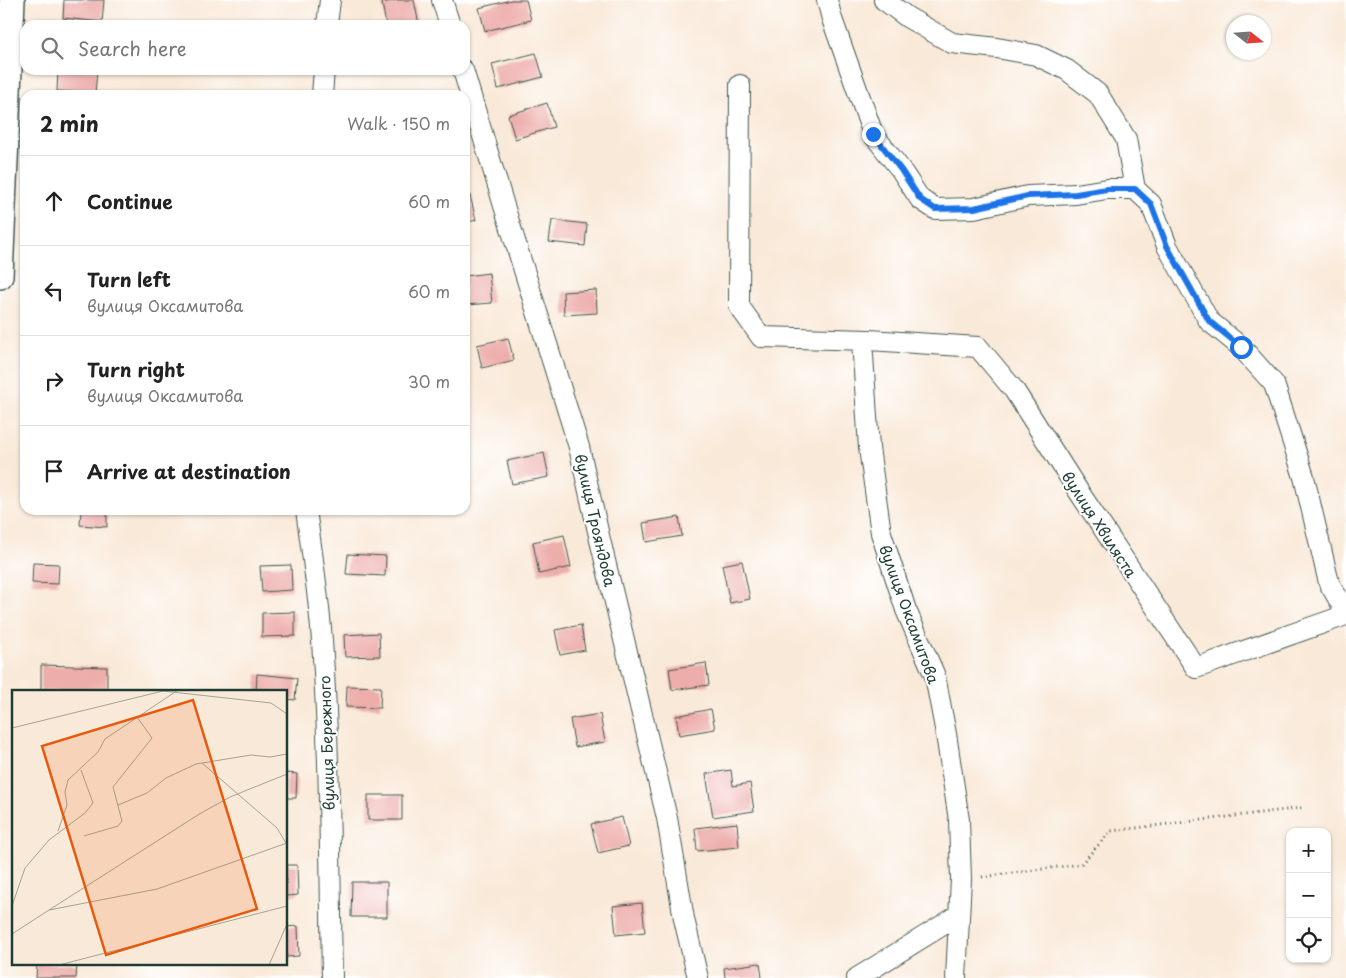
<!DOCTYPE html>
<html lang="en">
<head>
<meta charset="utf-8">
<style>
  body { margin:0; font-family:"Playpen Sans",sans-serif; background:#f6f6f6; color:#222 }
  .controls { position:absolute; right:15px; bottom:15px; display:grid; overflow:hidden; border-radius:10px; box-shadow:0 1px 4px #0004 }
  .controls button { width:45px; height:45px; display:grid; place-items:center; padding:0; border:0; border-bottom:1px solid #e0e0e0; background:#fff; color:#222; font:25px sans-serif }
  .compass { position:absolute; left:1226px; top:15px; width:45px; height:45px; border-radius:50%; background:#fff; box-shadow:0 1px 4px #0004; rotate:107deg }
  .stop { position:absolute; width:15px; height:15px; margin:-11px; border:4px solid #1a73e8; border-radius:50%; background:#fff }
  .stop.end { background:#1a73e8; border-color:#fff; box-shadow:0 1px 5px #0008 }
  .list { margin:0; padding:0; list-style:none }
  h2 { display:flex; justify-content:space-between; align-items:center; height:65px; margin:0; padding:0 20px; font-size:21px }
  h2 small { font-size:16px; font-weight:400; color:#767676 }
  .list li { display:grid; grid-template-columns:32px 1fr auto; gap:15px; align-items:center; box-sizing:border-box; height:90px; padding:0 20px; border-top:1px solid #e0e0e0 }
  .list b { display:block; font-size:19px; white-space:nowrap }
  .list p { margin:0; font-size:16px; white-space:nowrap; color:#767676 }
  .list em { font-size:16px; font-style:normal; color:#767676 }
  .icon { flex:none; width:28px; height:28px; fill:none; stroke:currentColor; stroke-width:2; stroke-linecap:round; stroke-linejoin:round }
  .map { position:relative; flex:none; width:1346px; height:978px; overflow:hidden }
  .search { position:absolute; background:#fff; box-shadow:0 1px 4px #0004; left:20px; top:20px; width:450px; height:55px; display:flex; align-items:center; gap:12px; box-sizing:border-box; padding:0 18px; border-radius:15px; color:#767676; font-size:19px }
  .panel { position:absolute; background:#fff; box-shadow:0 1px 4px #0004; left:20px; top:90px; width:450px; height:425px; border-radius:15px }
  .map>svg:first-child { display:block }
  .building { fill:#edadab }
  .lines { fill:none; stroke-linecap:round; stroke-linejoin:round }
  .minor-casing { stroke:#40574d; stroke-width:22 }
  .tertiary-casing { stroke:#40574d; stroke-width:28 }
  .path { stroke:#40574d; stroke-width:3; stroke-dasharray:1 4; stroke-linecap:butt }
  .minor { stroke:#fff; stroke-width:20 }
  .tertiary { stroke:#fff; stroke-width:25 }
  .route { stroke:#1a73e8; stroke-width:6 }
  .labels { text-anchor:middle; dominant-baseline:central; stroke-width:4; stroke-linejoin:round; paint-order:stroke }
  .street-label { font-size:15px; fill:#1f3d34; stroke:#fff }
  .inset-road { fill:none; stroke:#a2a496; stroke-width:1 }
  .view { fill:#e8590c; fill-opacity:0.15; stroke:#e8590c; stroke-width:2.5 }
  .inset-edge { fill:none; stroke:#1f3d34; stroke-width:2.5 }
</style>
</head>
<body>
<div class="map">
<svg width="1346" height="978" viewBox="0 0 1346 978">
  <rect width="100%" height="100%" fill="#fff"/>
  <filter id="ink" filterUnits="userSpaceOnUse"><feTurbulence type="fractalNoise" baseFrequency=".02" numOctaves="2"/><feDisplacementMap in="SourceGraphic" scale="10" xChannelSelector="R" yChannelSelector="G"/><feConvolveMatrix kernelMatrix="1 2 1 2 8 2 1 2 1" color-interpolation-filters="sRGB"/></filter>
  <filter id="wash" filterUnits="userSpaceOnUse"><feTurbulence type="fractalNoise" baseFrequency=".0096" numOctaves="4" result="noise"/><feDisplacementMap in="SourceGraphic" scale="20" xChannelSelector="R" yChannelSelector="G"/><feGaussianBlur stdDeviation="1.12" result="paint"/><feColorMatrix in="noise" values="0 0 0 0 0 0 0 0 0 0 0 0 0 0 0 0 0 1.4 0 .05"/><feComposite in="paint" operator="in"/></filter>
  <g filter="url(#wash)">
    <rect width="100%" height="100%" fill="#f9e9d8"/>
    <g id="blocks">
      <path class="building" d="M64 0H104L102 22 63 18Z
        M396 0H414L419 25H386L382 3Z
        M511 0H526L531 20 485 31 479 8Z
        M536 53 543 77 498 89 492 64Z
        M58 70H97L95 94 57 91Z
        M547 103 554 127 515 139 508 115Z
        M469 191 476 220 465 223V192Z
        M552 220 587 224 585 246 549 242Z
        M489 273 492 303 465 305V276Z
        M596 290 597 313 564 315 563 292Z
        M508 338 514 360 482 368 477 345Z
        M544 453 549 477 512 484 507 461Z
        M81 510H107V527L80 525Z
        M679 517 682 536 646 542 643 523Z
        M564 535 571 567 539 574 533 542Z
        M348 554 386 556 385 576 346 574Z
        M742 561 750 599 730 603 722 565Z
        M33 563 59 564 58 584 32 583Z
        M291 565 292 590 262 592 260 566Z
        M295 612V636L262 637V613Z
        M581 625 585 650 560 655 555 630Z
        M379 633 380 656 345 657 344 635Z
        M706 663 709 685 672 690 669 669Z
        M41 665 107 667V692L41 691Z
        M257 674 297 678 295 700 286 699V692H256Z
        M347 686 381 687 380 708 346 707Z
        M711 709 715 729 679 735 676 716Z
        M600 714 605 742 575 747 570 719Z
        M731 770 733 786 750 783 754 811 713 817 706 774Z
        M286 773 297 774 296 798H286Z
        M368 795H402V820H368Z
        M622 817 629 846 598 853 591 824Z
        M737 823 739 847 697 851 695 828Z
        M286 865H297L298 895 286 896Z
        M352 882H387V917H351Z
        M642 903 645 932 616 935 613 906Z
        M298 926 299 956 286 957V927Z
        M760 963 762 978H725L724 968Z
        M37 964H77L76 978H36Z"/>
    </g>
  </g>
  <g filter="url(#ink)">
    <use href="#blocks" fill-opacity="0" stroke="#40574d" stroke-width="1"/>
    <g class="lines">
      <g class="minor-casing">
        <path id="minor" d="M442 0 450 25
          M827 0 832 19 873 134 901 170 920 199 935 209 974 208 1028 196 1076 194 1107 189H1135
          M884 0 907 17 952 43 997 48 1036 55 1067 70 1098 94 1126 139 1135 189
          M327 25 330 0
          M463 70 505 209 579 447 600 540 667 818 684 919 698 978
          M740 85 739 306 761 337 869 340 978 347 1014 390 1079 492 1196 668 1346 615
          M322 95 324 70
          M1135 189 1151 204 1167 246 1209 321 1241 347 1274 384 1304 477 1329 583 1346 612
          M862 340 869 448 881 533 906 610 935 676 946 734 959 820 961 879 956 978
          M306 510C312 554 319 597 322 641 330 753 330 866 332 978
          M857 978 959 915"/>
      </g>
      <g class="tertiary-casing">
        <path id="tertiary" d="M0 276 12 0"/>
      </g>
      <path class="path" d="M982 877 1081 864 1111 831 1302 808"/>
      <use href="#minor" class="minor"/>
      <use href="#tertiary" class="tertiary"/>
    </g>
  </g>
  <g class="lines" filter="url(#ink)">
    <path class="route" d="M873 134 901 170 920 199 935 209 974 208 1028 196 1076 194 1107 189H1135L1151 204 1167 246 1209 321 1241 347"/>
  </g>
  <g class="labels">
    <g class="street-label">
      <text transform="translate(596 520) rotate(77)">вулиця Трояндова</text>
      <text transform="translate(1100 524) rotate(57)">вулиця Хвиляста</text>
      <text transform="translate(910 614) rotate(70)">вулиця Оксамитова</text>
      <text transform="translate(326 743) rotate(-92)">вулиця Бережного</text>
    </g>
  </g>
  <g transform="translate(12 690)">
    <rect width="275" height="275" fill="#f9e9d8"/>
    <path class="inset-road" d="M0 38 151 1 259 13 275 24M190 73 265 138 274 153M106 115 135 103 154 88 184 74 239 65 258 67 275 64M46 141 55 115 53 102 56 90 86 62 93 49 166 0M72 146 106 136 110 131 101 97 140 48 125 27M0 216 13 178 37 150 73 123 81 113 69 80M37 220 189 123 218 107 275 84M0 244 37 220 145 199 275 153M47 275 275 216M257 275 275 234"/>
    <path class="view" d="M181 10 245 219 94 265 30 56Z"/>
    <rect width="275" height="275" class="inset-edge"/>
  </g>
</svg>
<div class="controls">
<button>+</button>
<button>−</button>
<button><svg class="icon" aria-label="locate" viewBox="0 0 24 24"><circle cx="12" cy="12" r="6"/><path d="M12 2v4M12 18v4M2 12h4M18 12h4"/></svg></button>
</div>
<svg class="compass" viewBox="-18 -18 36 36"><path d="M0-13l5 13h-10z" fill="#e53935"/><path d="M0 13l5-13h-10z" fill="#767676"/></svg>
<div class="stop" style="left:1241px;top:347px"></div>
<div class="stop end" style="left:873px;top:134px"></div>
<div class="search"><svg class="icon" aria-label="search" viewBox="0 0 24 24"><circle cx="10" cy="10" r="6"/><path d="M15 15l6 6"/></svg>Search here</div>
<section class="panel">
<h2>2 min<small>Walk · 150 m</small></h2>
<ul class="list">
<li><svg class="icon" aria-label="ahead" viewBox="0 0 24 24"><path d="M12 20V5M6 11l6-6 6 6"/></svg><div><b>Continue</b></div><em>60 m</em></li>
<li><svg class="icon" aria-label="left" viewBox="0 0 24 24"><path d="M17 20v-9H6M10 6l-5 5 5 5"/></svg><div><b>Turn left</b><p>вулиця Оксамитова</p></div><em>60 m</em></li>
<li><svg class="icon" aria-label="right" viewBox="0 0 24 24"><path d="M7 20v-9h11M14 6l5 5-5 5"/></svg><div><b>Turn right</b><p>вулиця Оксамитова</p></div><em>30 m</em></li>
<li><svg class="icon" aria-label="arrive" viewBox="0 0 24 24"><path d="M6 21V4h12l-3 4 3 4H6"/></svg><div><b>Arrive at destination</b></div></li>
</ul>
</section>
</div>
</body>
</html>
